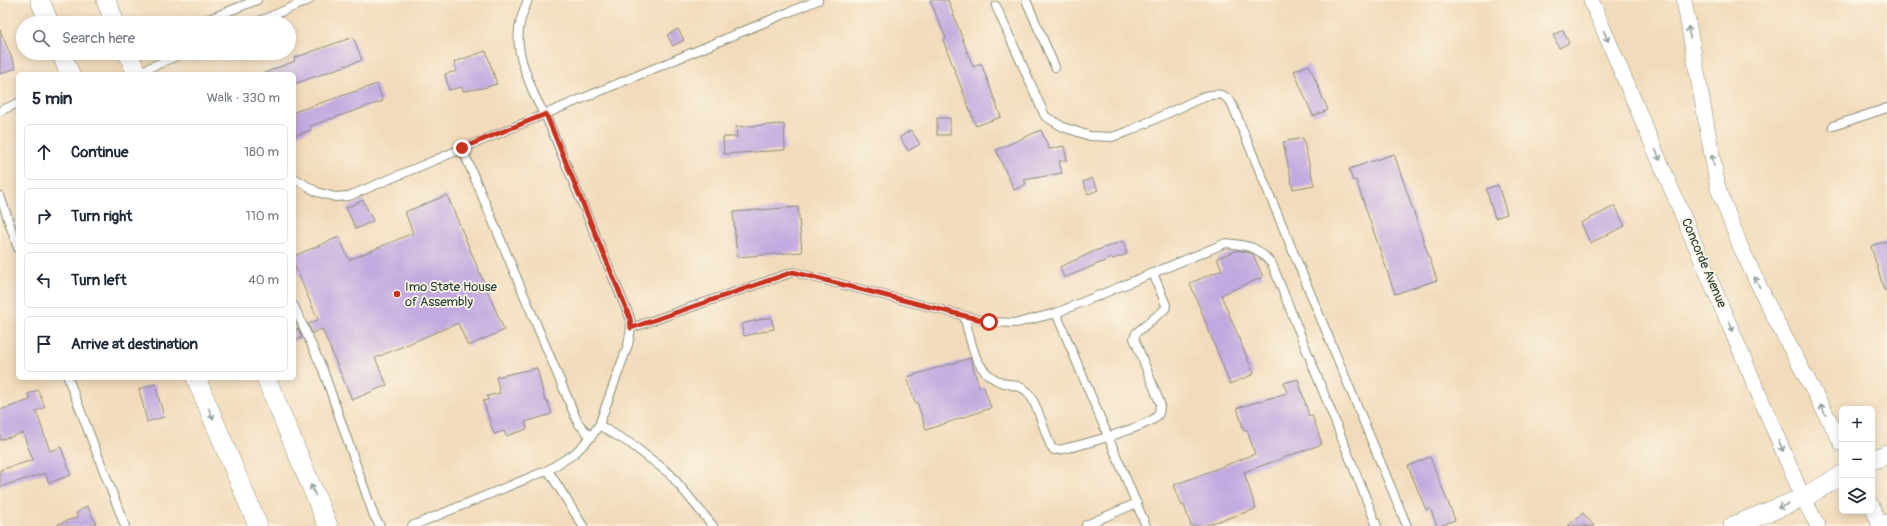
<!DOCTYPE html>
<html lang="en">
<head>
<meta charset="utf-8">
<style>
  body { margin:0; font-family:Pangolin,sans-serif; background:#f2f2f3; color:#1f2937 }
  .controls { position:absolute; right:12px; bottom:12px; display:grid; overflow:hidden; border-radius:6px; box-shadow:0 2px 10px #0003 }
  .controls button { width:36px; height:36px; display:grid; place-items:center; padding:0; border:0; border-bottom:1px solid #e0e1e3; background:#fff; color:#1f2937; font:20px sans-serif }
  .stop { position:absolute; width:12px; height:12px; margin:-9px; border:3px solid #c8321e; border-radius:50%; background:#fff }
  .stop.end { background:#c8321e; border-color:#fff; box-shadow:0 1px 4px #0008 }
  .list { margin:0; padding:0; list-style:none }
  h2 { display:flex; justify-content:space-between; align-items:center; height:52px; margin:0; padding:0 16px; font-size:17px }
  h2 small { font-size:13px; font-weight:400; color:#747a83 }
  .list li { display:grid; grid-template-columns:26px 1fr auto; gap:12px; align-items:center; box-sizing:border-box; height:56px; margin:0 8px 8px; padding:0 8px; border:1px solid #e0e1e3; border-radius:6px }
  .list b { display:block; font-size:15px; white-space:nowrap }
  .list em { font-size:13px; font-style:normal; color:#747a83 }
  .icon { flex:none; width:22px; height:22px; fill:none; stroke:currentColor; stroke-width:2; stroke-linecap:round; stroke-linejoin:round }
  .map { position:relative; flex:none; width:1887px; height:526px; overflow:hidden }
  .search { position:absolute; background:#fff; box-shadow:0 2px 10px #0003; left:16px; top:16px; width:280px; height:44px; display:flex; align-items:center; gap:10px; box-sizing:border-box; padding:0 14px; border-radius:22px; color:#747a83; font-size:15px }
  .panel { position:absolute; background:#fff; box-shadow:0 2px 10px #0003; left:16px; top:72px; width:280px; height:308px; border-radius:6px }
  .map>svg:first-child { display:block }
  .building { fill:#c2aae0 }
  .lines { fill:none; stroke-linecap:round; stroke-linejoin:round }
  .service-casing { stroke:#888c78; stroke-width:10 }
  .minor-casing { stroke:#888c78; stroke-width:16 }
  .tertiary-casing { stroke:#888c78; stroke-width:20 }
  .service { stroke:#fff; stroke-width:8 }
  .minor { stroke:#fff; stroke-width:15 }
  .tertiary { stroke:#fff; stroke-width:19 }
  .oneway { stroke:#8f9e9a }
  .route { stroke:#c8321e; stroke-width:5 }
  .poi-dot { fill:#c8321e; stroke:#fcf5e5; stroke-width:1.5 }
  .labels { text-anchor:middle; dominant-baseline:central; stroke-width:3.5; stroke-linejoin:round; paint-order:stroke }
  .street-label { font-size:13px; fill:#1f3d34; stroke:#fcf5e5 }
  .poi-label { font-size:13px; fill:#1f3d34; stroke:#fcf5e5; text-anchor:start }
</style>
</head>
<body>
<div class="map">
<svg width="1887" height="526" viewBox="0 0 1887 526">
  <rect width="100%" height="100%" fill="#fcf5e5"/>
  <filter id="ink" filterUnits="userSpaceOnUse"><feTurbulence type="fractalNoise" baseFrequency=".025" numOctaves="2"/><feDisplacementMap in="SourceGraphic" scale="8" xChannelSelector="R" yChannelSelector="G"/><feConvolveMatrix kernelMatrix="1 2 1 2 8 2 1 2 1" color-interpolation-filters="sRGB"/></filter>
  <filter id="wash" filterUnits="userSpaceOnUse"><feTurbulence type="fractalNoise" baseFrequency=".012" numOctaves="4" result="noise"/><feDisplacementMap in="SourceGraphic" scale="16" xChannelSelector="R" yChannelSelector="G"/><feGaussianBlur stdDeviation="0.9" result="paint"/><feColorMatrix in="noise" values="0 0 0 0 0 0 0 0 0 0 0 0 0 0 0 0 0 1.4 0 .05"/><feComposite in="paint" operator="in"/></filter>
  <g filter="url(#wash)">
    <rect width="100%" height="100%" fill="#f2dbbb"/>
    <g id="blocks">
      <path class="building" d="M930 0H948L973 67 981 63 1001 117 976 126 943 40 946 39Z
        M678 29 684 40 673 46 667 35Z
        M0 30 16 68 0 74Z
        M1563 30 1569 43 1559 48 1553 35Z
        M353 37 362 60 294 84V74H264V73L295 61 294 58Z
        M486 51 497 84 483 88 463 91 462 87 449 90 445 74 457 71 454 62Z
        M1309 65 1328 110 1313 116 1294 71Z
        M377 84 383 101 310 126 311 130 294 136V112Z
        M937 118H950V135H937Z
        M784 124 785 150 724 154 723 137H737L736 127Z
        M911 130 920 144 908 151 900 137Z
        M1041 130 1049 149 1064 146 1067 160 1059 161 1062 173 1024 180 1026 184 1014 190 996 150Z
        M1303 138 1314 185 1293 189 1283 142Z
        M1394 154 1437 280 1395 294 1356 180 1353 181 1349 169Z
        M1092 178 1098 190 1088 194 1083 182Z
        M1498 185 1507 214 1495 218 1486 189Z
        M447 195 504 330 468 346 458 323 375 358 387 385 352 400 322 329 312 333 308 324 318 320 294 264V256L339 237 349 260 413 233 405 212Z
        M363 200 373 221 356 229 346 208Z
        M1615 206 1625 226 1590 243 1581 223Z
        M798 207 802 252 737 257 733 212Z
        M1123 241 1127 254 1113 259 1112 258 1064 278 1060 267 1095 251Z
        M1887 241V290H1884L1871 246Z
        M1238 250 1253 254 1263 277 1221 295 1254 374 1230 384 1190 283 1222 270 1217 258Z
        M771 317 774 329 744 336 741 324Z
        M298 328 302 338 294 341V330Z
        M970 358 980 388 984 387 991 408 926 430 917 402 915 403 907 377Z
        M537 368 545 401 547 400 552 414 525 422 527 429 506 436 504 431 494 434 483 401 488 400 487 396 500 393 496 377Z
        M1298 379 1309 416 1312 415 1322 444 1244 472 1256 509 1203 526H1191L1184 505 1182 506 1174 485 1255 454 1247 430 1244 431 1237 408 1287 393 1284 383Z
        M155 384 164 417 147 422 139 389Z
        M38 390 45 407 36 411 50 451 61 447 71 475 49 483 45 473 0 487V470L33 460 23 433 0 440V410L30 400 28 394Z
        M1430 457 1455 520 1439 526H1437L1430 508 1426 510 1408 466Z
        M87 506 96 523 90 526H59L58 524 78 517 76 513Z
        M1583 513 1594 526H1568Z"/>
    </g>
  </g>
  <g filter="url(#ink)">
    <use href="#blocks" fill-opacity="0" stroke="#888c78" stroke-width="1"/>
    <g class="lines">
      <g class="service-casing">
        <path id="service" d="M1026 0 1055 67
          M996 6 1045 116 1063 127 1090 136 1112 137 1127 132 1205 96C1217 94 1222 92 1231 102L1407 526
          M199 23 257 0
          M255 23 309 0
          M137 73 184 53
          M0 111 18 103
          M1833 126 1887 108
          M462 148 578 423 591 437
          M294 178 317 192 335 197 349 196 818 0
          M0 196 18 248
          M294 306 323 370 374 516 380 526
          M1056 313 1146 526
          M964 316C972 342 973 374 1004 383 1014 386 1023 385 1030 395 1037 405 1046 435 1051 447L1054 450C1068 450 1145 427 1155 418 1160 414 1160 409 1160 403L1134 338 1136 333 1165 309 1166 305 1153 273
          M631 328 793 272 989 322 1017 323 1056 313 1226 243C1250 246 1255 245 1272 264L1377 526
          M68 378 125 526
          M599 425 631 444 670 474 713 526
          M548 470 583 526
          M1086 525 1137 503
          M412 526 548 470 574 454 591 437 599 425 628 345 631 328 630 318 545 114C538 105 534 95 530 84 517 52 513 32 528 0"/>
      </g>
      <g class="minor-casing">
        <path id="minor" d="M1591 0 1803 498 1818 526
          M1684 0 1718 188 1741 248 1773 315 1842 444
          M1872 506 1880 526"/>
      </g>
      <g class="tertiary-casing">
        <path id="tertiary" d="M40 0 49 23
          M106 0 115 23
          M61 53 70 74
          M128 53 137 74
          M196 378 258 526
          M266 378 328 526
          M1872 460 1887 454
          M1733 526 1803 498 1842 475
          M1882 526 1887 524"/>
      </g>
      <use href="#service" class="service"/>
      <use href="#minor" class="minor"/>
      <use href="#tertiary" class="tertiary"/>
    </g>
    <defs><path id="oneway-shaft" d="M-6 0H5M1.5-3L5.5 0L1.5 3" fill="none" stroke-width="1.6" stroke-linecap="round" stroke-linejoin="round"/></defs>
    <g class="oneway">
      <use href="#oneway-shaft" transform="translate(1689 32) rotate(-100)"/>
      <use href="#oneway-shaft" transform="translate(1606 36) rotate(67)"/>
      <use href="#oneway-shaft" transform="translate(1658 155) rotate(67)"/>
      <use href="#oneway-shaft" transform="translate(1713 160) rotate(-100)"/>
      <use href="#oneway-shaft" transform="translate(1757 282) rotate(-116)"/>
      <use href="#oneway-shaft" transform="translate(1731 326) rotate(67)"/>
      <use href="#oneway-shaft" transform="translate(1823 410) rotate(-118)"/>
      <use href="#oneway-shaft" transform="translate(211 414) rotate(67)"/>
      <use href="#oneway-shaft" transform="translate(1781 446) rotate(67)"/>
      <use href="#oneway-shaft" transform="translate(313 490) rotate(-113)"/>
      <use href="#oneway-shaft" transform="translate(1783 506) rotate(158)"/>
    </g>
  </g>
  <g class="lines" filter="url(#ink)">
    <path class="route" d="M462 148 546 114 630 318 631 328 793 272 989 322"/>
  </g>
  <circle class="poi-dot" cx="397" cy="294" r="4"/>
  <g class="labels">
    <g class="street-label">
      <text transform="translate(1704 263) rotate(67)">Concorde Avenue</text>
    </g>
    <g class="poi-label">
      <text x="405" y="287">Imo State House<tspan x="405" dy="15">of Assembly</tspan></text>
    </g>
  </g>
</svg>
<div class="controls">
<button>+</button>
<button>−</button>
<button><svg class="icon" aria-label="layers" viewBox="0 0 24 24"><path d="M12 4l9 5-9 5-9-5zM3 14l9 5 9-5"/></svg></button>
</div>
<div class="stop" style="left:989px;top:322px"></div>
<div class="stop end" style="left:462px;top:148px"></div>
<div class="search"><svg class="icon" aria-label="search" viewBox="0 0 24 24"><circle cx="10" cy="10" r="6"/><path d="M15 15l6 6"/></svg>Search here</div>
<section class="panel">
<h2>5 min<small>Walk · 330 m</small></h2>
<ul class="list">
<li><svg class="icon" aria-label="ahead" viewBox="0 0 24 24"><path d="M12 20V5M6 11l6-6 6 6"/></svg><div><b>Continue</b></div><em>180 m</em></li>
<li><svg class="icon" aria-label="right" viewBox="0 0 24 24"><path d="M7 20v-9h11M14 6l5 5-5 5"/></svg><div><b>Turn right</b></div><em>110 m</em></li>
<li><svg class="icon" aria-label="left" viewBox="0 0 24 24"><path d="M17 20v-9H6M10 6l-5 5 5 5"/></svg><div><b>Turn left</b></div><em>40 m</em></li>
<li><svg class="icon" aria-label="arrive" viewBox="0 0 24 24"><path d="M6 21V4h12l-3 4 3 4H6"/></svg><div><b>Arrive at destination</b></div></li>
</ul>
</section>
</div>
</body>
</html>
